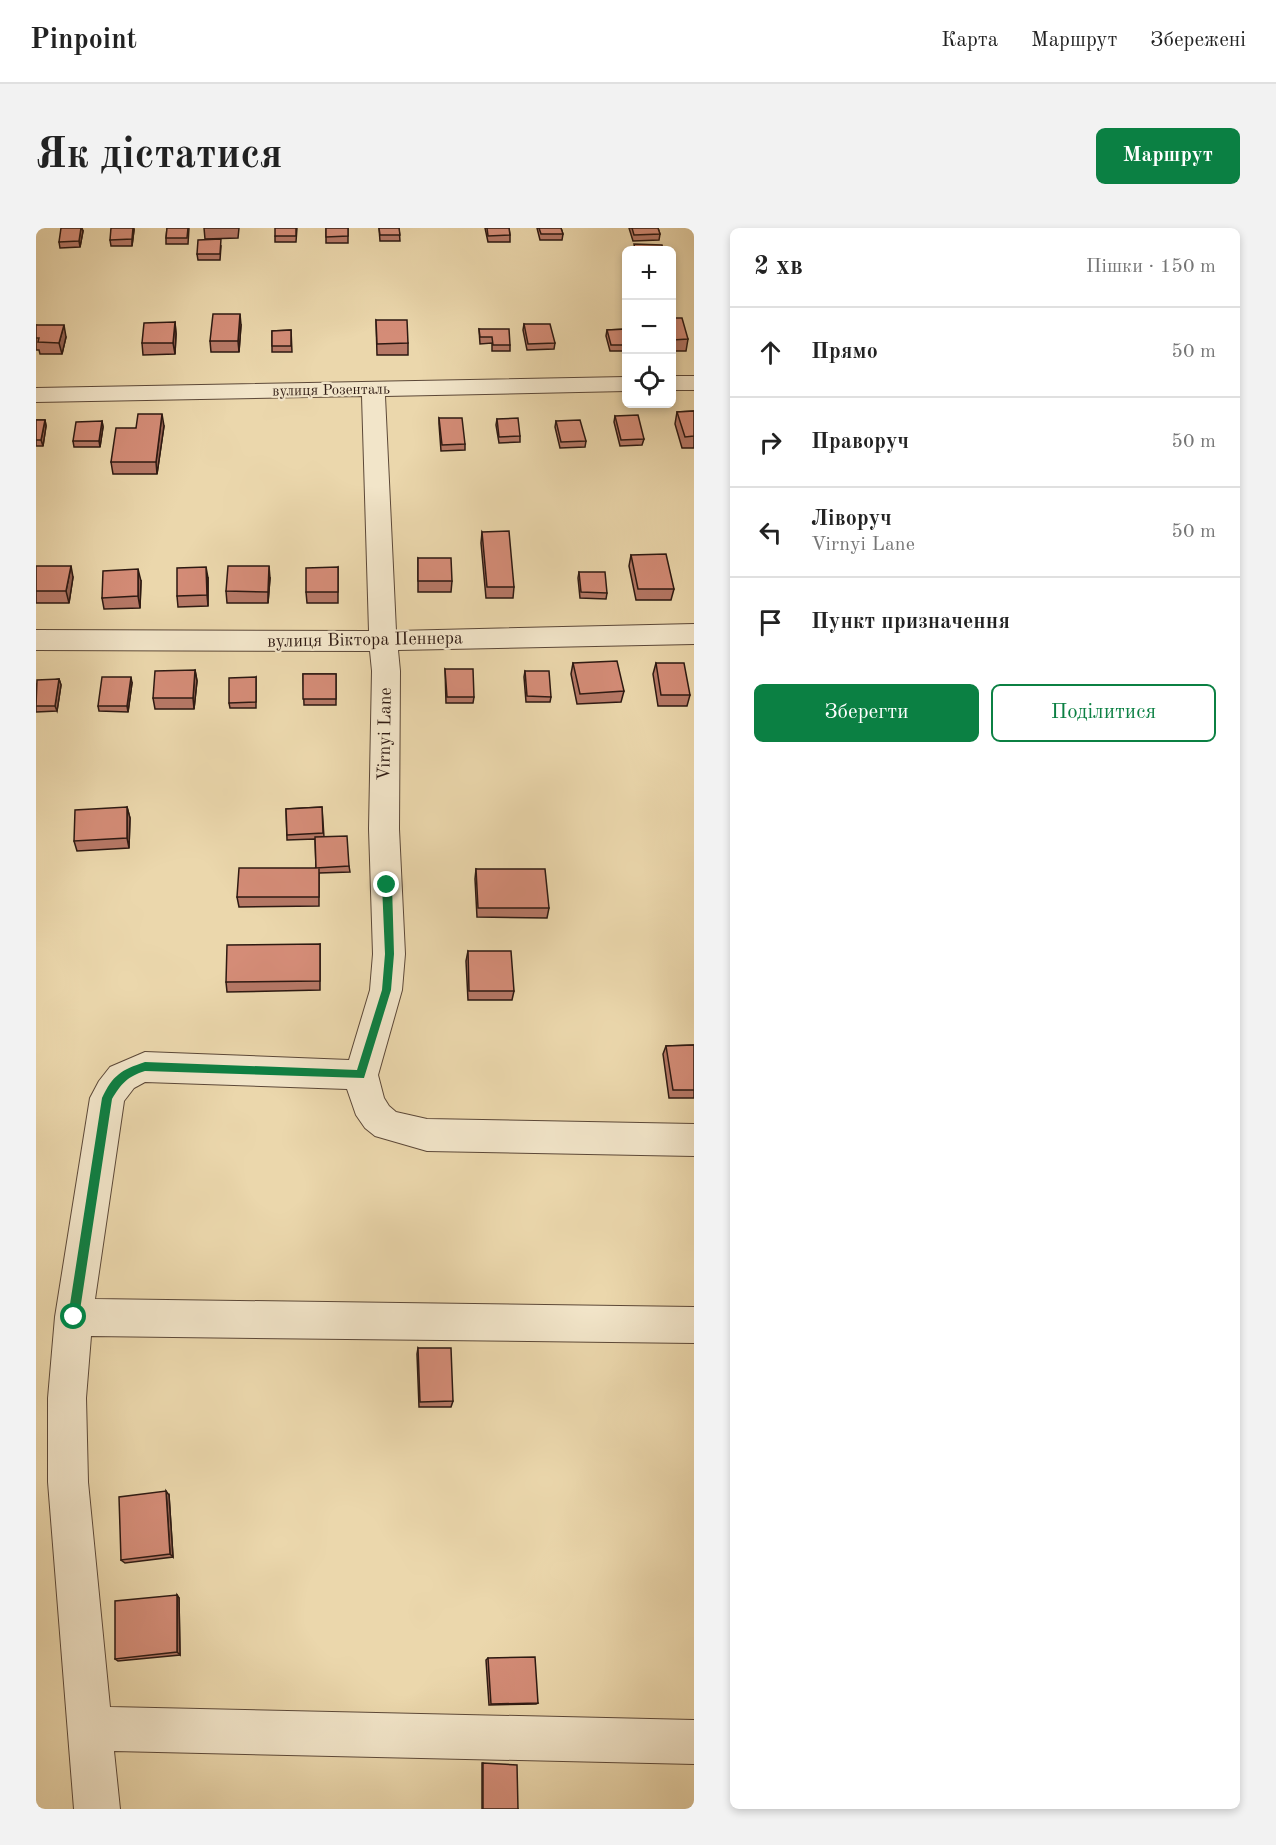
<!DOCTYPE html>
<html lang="uk">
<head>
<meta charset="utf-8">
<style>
  body { margin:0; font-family:"Old Standard TT",serif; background:#f2f2f2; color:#222 }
  .controls { position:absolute; right:18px; top:18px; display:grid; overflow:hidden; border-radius:9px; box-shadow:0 3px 9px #0003 }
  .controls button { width:54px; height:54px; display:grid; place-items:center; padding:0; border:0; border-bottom:2px solid #e0e0e0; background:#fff; color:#222; font:30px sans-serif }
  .stop { position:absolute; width:18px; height:18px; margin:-14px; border:4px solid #0b8043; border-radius:50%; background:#fff }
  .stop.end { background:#0b8043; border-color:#fff; box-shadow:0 2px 6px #0008 }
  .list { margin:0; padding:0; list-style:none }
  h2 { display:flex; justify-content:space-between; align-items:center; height:78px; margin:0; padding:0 24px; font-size:26px }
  h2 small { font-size:20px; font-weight:400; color:#767676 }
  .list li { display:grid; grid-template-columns:39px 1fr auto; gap:18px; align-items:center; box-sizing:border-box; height:90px; padding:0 24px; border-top:2px solid #e0e0e0 }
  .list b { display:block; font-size:22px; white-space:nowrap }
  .list p { margin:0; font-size:20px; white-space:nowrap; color:#767676 }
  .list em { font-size:20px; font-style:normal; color:#767676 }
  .actions { display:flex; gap:12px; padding:18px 24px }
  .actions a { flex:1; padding:14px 0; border:2px solid #0b8043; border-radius:9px; text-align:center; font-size:21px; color:#0b8043 }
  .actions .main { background:#0b8043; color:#fff }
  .icon { flex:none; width:33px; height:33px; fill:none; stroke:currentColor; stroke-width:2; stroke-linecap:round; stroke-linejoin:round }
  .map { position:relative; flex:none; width:658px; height:1581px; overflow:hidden; border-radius:9px }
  header { display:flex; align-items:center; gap:36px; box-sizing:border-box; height:84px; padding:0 30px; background:#fff; border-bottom:2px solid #e0e0e0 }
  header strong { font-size:28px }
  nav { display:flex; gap:33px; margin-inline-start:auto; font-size:21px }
  .intro { display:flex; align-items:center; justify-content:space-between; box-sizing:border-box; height:144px; padding:0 36px }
  h1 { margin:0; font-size:42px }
  .button { padding:15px 27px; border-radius:9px; background:#0b8043; color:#fff; font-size:21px; font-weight:700 }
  main { display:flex; gap:36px; padding:0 36px }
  aside { flex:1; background:#fff; border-radius:9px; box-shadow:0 3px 9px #0003 }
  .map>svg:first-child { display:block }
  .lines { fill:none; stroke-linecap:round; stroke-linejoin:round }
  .minor-casing { stroke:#5c4838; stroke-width:2 }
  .minor { fill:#f2e5c9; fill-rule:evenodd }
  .wall { fill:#b67866; stroke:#2d1912; stroke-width:1.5 }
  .shaded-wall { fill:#946253; stroke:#2d1912; stroke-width:1.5 }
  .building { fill:#d48c77; stroke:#2d1912; stroke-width:1.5 }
  .route { fill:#0b8043 }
  .labels { text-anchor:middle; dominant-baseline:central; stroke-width:4.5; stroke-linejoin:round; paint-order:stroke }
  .far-street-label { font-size:15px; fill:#2d1912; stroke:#f2e5c9 }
  .street-label { font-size:18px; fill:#2d1912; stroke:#f2e5c9 }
</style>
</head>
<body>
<header>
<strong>Pinpoint</strong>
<nav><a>Карта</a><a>Маршрут</a><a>Збережені</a></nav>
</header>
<div class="intro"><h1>Як дістатися</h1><a class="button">Маршрут</a></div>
<main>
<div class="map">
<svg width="658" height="1581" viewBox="0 0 658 1581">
  <rect width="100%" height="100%" fill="#ebd7ac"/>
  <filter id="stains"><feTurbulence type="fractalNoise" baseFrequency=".00333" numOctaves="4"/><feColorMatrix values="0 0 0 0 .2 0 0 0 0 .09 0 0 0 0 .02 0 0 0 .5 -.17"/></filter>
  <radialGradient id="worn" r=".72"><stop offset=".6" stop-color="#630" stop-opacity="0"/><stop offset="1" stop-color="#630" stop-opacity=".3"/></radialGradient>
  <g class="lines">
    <g class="minor-casing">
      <path id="minor" d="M636 148H658V162H636Z
        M590 149V163L349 168 360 403 658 396V416L362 422 364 443 363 601 369 726 366 762 342 847 348 870 353 878 360 884 391 891 658 896V928L391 923 339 908 329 900 320 887 311 861 109 854 98 860 88 873 59 1071 658 1079V1115L55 1108 50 1170 52 1254 74 1479 658 1492V1536L78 1523 84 1581H38L12 1254V1170L19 1089 54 870 63 853 74 839 109 824 313 832 334 762 337 726 333 601 336 443 334 423 0 422V402L333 403 326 168 0 174V160Z"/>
    </g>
    <use href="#minor" class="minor"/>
  </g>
  <path class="wall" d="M131 0H153L152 16H130V10Z
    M168 0H203L202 10 169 11Z
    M261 0 260 14H239V8Z
    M290 0H312V15H290Z
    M343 0H363L364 13H344Z
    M449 0H473L474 7V14H452Z
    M501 0H525L527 6 526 12H504Z
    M593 0H622L624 6 623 12 597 13Z
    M98 2 96 18H75L74 12Z
    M47 3 44 19 24 20 23 14Z
    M185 18 184 32H162L161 26Z
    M636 90 652 111 650 123H636Z
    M340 92 372 115V127H341Z
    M139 94 140 106 139 126 107 127 106 115Z
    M488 96 519 115 518 121 491 122 487 102Z
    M0 97 30 109 26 126H4L3 122H0Z
    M205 97 203 124H175L174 113Z
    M443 101 474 117V123H456V115L444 116Z
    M591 101V123H574L570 108 571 102Z
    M255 102 256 124H236V103Z
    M658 183V220H646L639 196 641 184Z
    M579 188 608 211 606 217 584 218 578 194Z
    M403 190 429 216V222L405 223 403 196Z
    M461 191 484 208V214L463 215 460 197Z
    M0 192H9L10 198 7 218H0Z
    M66 193 67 199 64 219H38L37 213Z
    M520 193 550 213 549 219 524 220 519 199Z
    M128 198 121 246H77L75 234 100 200Z
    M446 304 478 359 477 370H450L445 315Z
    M595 327 638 361 635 372H600L593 338Z
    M382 330 416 353 415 364H382Z
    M302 339V375H271L270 364Z
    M0 340 37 349 33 375H0Z
    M543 344 571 365 570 371 544 370 542 350Z
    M172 350V378L142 379 141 368Z
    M234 350 232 375H191L190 363Z
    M105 353 104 380 68 381 66 370Z
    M537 435 588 463 585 474 541 476 535 446Z
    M620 435 654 467 651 478H622L617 446Z
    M409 441 438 469 437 475H410Z
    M159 442 161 453 158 481H119L117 470Z
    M489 443 515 469 514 474H490L488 449Z
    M267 446H300V477H268Z
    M220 449V480H194L193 475Z
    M23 451 25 457 21 483 0 484V456Z
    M96 455 92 484 63 483 62 478Z
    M91 579 94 590 93 620 41 623 38 613Z
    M286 579 288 609 313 638 314 644 283 645V678L203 679 201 669 280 640 279 611 251 612 250 581Z
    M440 641 513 680 511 690 441 689 439 651Z
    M284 716V762L191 764 190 754Z
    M432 723 478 763 476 772H432L430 733Z
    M658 817V870H633L627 826 630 818Z
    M382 1120 417 1173 415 1179H383L381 1126Z
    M133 1267 137 1329 89 1335 85 1332Z
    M141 1367 143 1370 144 1427 82 1433 79 1431Z
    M452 1430 502 1475 500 1476 453 1477 450 1432Z
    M446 1535H447L482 1581H446Z"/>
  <path class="shaded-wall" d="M45 0H46L47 3 44 19 43 13Z
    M97 0H98V2L96 18V11Z
    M204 86 205 97 203 124 202 113Z
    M139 94 140 106 139 126 137 115Z
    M28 97 30 109 26 126 23 115Z
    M126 186 128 198 121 246 120 234Z
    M9 192 10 198 7 218 5 212Z
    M66 193 67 199 64 219 63 213Z
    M35 338 37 349 33 375 30 363Z
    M233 338 234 350 232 375V364Z
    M170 339 172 350V378L171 367Z
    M102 341 105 353 104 380 102 368Z
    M159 442 161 453 158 481 157 470Z
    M95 449 96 455 92 484 91 478Z
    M23 451 25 457 21 483 19 478Z
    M91 579 94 590 93 620 91 610Z
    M130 1263 133 1267 137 1329 134 1326Z
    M141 1367 143 1370 144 1427 141 1424Z"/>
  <path class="building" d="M25 0H45L43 13 23 14Z
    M75 0H97L96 11 74 12Z
    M131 0H152L151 10H130Z
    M239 0H260V8H239Z
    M290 0H312V8L290 9Z
    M343 0H363L364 7H344Z
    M451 0H473L474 7 452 8Z
    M503 0H525L527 6H505Z
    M596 0H622L624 6 598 7Z
    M185 11 184 26H161L162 12Z
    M598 16 626 17 627 22H599Z
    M177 86H204L202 113H174Z
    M636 90H646L652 111 636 112Z
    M340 92H371L372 115 341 116Z
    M139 94 137 115H106L108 95Z
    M488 96H514L519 115 492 116Z
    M0 97H28L23 115 2 114 3 110H0Z
    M443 101H473L474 117H457L456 109H444Z
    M591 101V117H575L571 102Z
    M255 102V118H236V103Z
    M658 183V208L649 209 641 184Z
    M102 186H126L120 234H75L80 200H100Z
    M602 187 608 211 585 212 579 188Z
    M403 190H426L429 216 406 217Z
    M482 190 484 208 463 209 461 191Z
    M0 192H9L5 212H0Z
    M544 192 550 213 525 214 520 193Z
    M66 193 63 213H37L40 194Z
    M473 303 478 359H451L446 304Z
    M630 326 638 361H602L595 327Z
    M382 330H415L416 353H382Z
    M0 338H35L30 363H0Z
    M192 338H233L232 364 190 363Z
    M170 339 171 367 141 368V340Z
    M302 339V364H270V340Z
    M102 341V368L66 370 67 343Z
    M543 344H569L571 365 545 364Z
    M581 433 588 463 544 466 537 435Z
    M620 435H648L654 467H625Z
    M409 441H437L438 469H411Z
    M159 442 157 470H117L119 443Z
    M489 443H513L515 469 491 468Z
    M267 446H300V471H267Z
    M66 449H95L91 478H62Z
    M220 449V474L193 475V450Z
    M23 451 19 478H0L1 452Z
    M91 579V610L38 613 39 582Z
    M286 579 287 605 251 607 250 581Z
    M311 608 313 638 280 640 279 609Z
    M203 640H283V669H201Z
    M440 641H509L513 680H442Z
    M284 716V753L190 754 191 717Z
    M432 723H475L478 763H433Z
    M658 817V862H637L630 818Z
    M382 1120H415L417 1173 384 1174Z
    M130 1263 134 1326 85 1332 83 1269Z
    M141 1367V1424L79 1431V1373Z
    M499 1429 502 1475 455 1476 452 1430Z
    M447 1535 481 1537 482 1581H447Z"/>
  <path class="route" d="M351 654 356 657 358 726 355 762 328 850 109 843C92 848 85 856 76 871L43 1089 42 1093H34L32 1089 66 870C77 847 85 842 109 834L321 842 346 762 349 726 346 657Z"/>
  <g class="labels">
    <g class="far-street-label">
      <text transform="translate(295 163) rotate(-1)">вулиця Розенталь</text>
    </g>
    <g class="street-label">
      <text transform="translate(329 412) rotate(-1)">вулиця Віктора Пеннера</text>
      <text transform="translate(349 506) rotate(-89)">Virnyi Lane</text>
    </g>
  </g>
  <rect width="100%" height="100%" filter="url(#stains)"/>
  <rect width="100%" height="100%" fill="url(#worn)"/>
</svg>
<div class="controls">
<button>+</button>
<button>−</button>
<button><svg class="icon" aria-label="locate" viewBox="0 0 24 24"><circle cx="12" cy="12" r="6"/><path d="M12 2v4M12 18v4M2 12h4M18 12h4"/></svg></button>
</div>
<div class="stop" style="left:38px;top:1089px"></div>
<div class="stop end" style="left:351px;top:657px"></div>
</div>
<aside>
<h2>2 хв<small>Пішки · 150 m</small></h2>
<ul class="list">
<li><svg class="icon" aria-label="ahead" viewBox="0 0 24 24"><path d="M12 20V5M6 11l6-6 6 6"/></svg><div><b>Прямо</b></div><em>50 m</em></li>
<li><svg class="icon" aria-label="right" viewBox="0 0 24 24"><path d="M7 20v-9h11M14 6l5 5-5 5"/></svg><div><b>Праворуч</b></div><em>50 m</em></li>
<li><svg class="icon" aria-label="left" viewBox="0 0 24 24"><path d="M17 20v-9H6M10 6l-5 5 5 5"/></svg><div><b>Ліворуч</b><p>Virnyi Lane</p></div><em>50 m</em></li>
<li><svg class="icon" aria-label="arrive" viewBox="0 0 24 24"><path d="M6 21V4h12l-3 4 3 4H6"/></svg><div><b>Пункт призначення</b></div></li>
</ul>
<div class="actions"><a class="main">Зберегти</a><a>Поділитися</a></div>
</aside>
</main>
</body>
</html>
